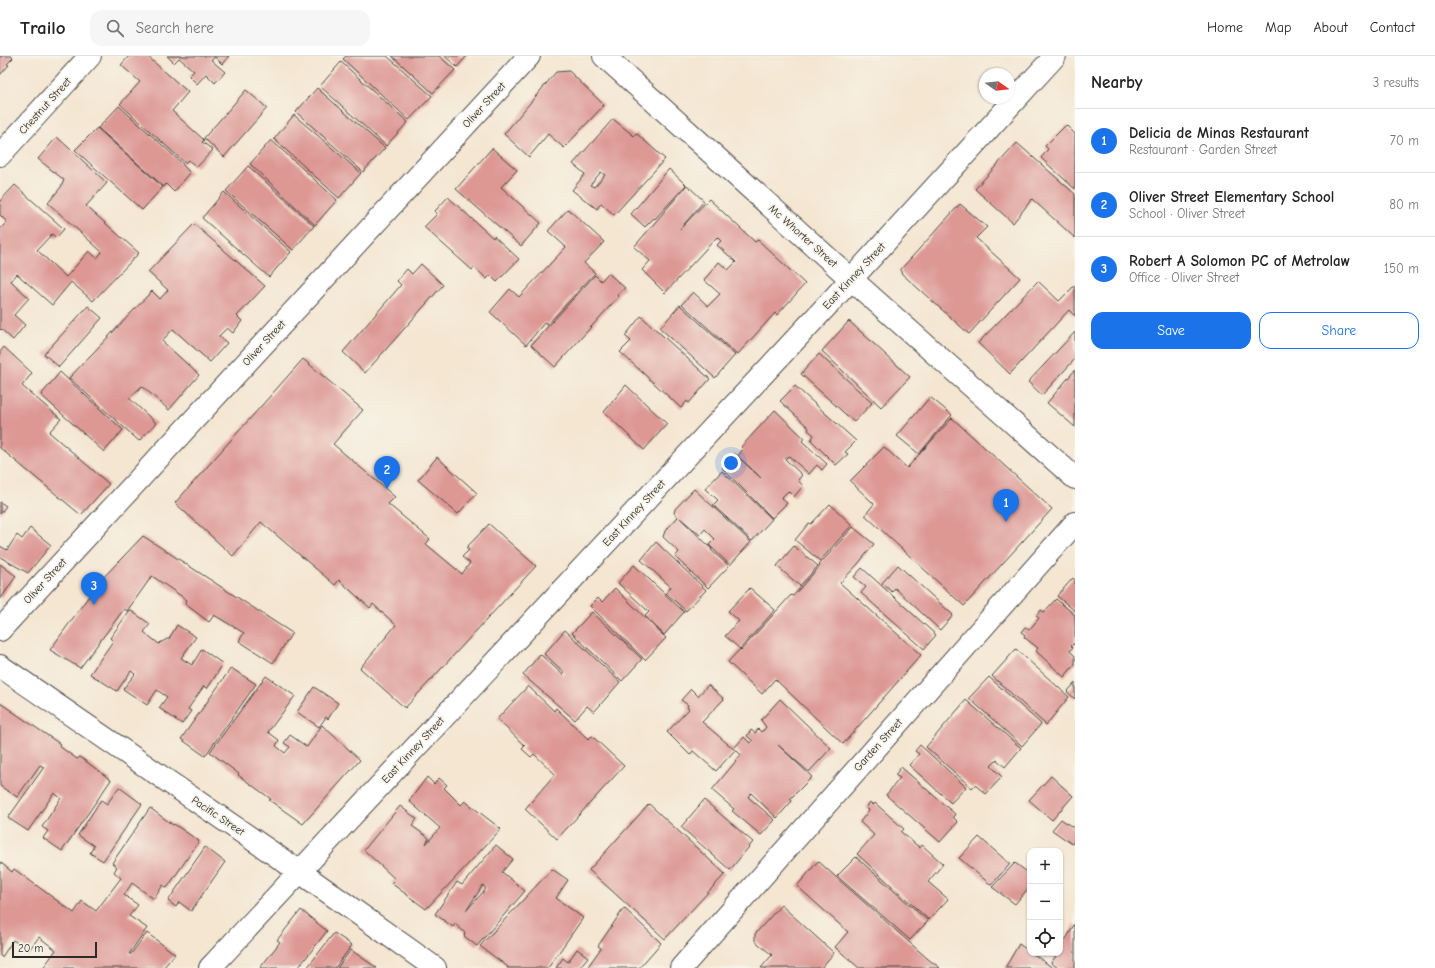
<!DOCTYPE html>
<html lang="en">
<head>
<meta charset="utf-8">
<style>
  body { margin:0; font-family:"Comic Neue",sans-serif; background:#f6f6f6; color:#222 }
  .controls { position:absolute; right:12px; bottom:12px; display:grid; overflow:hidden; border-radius:8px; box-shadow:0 1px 3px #0004 }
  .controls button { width:36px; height:36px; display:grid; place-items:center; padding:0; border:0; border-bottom:1px solid #e0e0e0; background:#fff; color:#222; font:20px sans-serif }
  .compass { position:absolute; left:979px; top:12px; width:36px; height:36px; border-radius:50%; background:#fff; box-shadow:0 1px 3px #0004; rotate:104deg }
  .scale { position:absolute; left:12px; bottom:10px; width:85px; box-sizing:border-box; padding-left:4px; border:2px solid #2b2b2b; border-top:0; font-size:11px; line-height:14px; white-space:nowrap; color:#2b2b2b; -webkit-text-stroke:3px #f7f3e8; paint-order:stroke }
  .you { position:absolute; left:731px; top:407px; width:14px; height:14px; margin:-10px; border:3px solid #fff; border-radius:50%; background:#1a73e8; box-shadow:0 0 0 6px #1a73e833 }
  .badge { display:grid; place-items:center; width:26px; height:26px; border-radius:50%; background:#1a73e8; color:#fff; font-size:13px; font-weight:700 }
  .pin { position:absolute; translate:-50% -33px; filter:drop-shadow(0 1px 2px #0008) }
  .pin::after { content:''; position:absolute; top:21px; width:14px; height:12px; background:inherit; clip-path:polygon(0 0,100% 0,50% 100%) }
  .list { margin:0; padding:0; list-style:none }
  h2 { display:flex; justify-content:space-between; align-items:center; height:52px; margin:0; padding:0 16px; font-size:17px }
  h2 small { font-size:13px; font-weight:400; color:#767676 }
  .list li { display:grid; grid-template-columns:26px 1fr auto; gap:12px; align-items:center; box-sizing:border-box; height:64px; padding:0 16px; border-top:1px solid #e0e0e0 }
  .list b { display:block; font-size:15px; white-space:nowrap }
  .list p { margin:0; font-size:13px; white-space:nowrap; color:#767676 }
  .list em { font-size:13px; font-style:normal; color:#767676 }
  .actions { display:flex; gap:8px; padding:12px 16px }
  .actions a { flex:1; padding:9px 0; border:1px solid #1a73e8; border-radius:12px; text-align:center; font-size:14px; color:#1a73e8 }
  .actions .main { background:#1a73e8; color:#fff }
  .icon { flex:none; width:22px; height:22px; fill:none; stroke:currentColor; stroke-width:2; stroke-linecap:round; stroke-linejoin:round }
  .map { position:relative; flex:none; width:1075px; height:912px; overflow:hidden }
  header { display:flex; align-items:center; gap:24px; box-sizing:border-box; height:56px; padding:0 20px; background:#fff; border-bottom:1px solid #e0e0e0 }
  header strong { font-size:19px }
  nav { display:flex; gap:22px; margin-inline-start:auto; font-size:14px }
  .search { width:280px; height:36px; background:#f6f6f6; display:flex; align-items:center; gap:10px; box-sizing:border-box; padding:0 14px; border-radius:12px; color:#767676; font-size:15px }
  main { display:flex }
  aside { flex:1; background:#fff }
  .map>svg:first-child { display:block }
  .building { fill:#dd9894; fill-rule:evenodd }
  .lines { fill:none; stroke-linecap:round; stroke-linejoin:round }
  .minor-casing { stroke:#494744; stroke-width:24 }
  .minor { stroke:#fff; stroke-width:22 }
  .labels { text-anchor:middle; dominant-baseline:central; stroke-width:3.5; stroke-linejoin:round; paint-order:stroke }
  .street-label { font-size:11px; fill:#2b2b2b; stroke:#f7f3e8 }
</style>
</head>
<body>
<header>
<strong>Trailo</strong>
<div class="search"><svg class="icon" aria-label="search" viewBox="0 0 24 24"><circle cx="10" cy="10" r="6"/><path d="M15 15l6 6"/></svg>Search here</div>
<nav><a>Home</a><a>Map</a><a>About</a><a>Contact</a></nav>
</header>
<main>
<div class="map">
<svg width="1075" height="912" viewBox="0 0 1075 912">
  <rect width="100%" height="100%" fill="#f7f3e8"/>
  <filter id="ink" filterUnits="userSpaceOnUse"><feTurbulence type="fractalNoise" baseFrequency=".025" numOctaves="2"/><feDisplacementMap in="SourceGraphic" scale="8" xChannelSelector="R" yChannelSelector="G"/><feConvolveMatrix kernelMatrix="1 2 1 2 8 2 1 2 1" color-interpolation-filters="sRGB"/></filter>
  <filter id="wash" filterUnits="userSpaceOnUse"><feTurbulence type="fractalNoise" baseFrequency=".012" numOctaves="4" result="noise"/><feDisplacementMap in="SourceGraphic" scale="16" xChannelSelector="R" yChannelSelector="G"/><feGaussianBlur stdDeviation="0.9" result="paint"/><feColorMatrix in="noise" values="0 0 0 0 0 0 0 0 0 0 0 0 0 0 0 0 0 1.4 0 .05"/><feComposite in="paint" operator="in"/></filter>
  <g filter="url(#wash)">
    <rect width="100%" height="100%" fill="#f4e6d1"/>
    <g id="blocks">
      <path class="building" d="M0 0H11L13 2 7 8 9 9 0 19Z
        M129 0H147L188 36 172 55 204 84 202 86 213 94 197 111 188 104 185 107 120 48 140 26 121 9Z
        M167 0H229L222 8 215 1 211 4 225 16 215 27 206 18 197 28 189 20 194 15 179 2 174 7Z
        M346 0H387L432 40 409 64 343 3Z
        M392 0H439L455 14 433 37Z
        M445 0H467L457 11Z
        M341 6 408 66 386 90 320 30Z
        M569 15 604 49 564 92 548 78 529 101 504 78 556 16Z
        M317 32 385 92 363 116 296 56Z
        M246 34 267 52 224 101 204 82Z
        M119 50 183 108V109L190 117 174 136 166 128 164 131 98 72Z
        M294 59 361 117 339 142 274 83Z
        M613 63 634 80 636 77 665 103 614 159 601 147 597 153 572 134 585 118 573 108ZM601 116 605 119 594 131 590 129Z
        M1066 69 1075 78V133L1041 102 1048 93 1045 90Z
        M97 72 163 131 142 154 75 94Z
        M57 81 107 127 86 150 139 197 93 245 71 226 52 249 17 218 11 225 29 242 14 259 25 269 13 284 1 273 0 274V173L7 166 0 159V145L15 129 64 173 56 182 52 178 37 194 66 221 89 195 97 202 102 196 48 147 61 131 64 124 38 103Z
        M271 84 337 144 315 169 250 108Z
        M1017 87 1075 138V182L1032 143 1013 167 975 133Z
        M492 92 517 114 501 131 541 167 521 190 456 133Z
        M248 110 314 170 293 194 226 135Z
        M669 113 686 129 655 163 654 162 645 171 631 158Z
        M687 129 704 145 680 173 709 143 755 186 758 184 805 228 777 259 775 257 737 299 682 248 693 236 708 250 720 238 704 224 719 206 728 214 736 206 717 189 721 185 717 181 665 237 642 214 650 205 634 191Z
        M224 136 291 196 269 221 202 162Z
        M448 141 493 182 494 180 519 203 497 226 490 219 487 223 474 211 472 214 424 171 437 158 435 155Z
        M960 148 987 171 976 182 1020 222 969 278 901 217V213Z
        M568 153 604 186 584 207 595 217 547 269 545 266 526 289 490 256 510 233 519 241 566 191 548 175Z
        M194 168 265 230 237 260 242 265 233 277 227 272 219 280 227 287 210 306 173 273 162 285 199 319 169 354 142 330 129 342 156 367 139 385 69 322 152 235 160 243 168 234 148 216Z
        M421 208 443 229 365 317 343 296 401 229 397 225 407 213 412 218Z
        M608 217 625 232 617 239 619 240 555 311 531 289 595 219 601 225Z
        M1038 225 1059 245 1075 229V260L1069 254 1010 318 978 287Z
        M680 249 735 299 715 322 660 272Z
        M88 250 102 262 59 311 44 298Z
        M641 260 710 323 689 347 687 345 681 352 620 296 631 285 625 280Z
        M849 265 910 321 881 351 822 295Z
        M1075 276V303L1042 339 1028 326Z
        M4 291 32 317 22 330 61 363 49 376 109 428 81 459 0 392V296Z
        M819 298 872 347 854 366 801 318Z
        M303 303 363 354 333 388 395 441 388 448 430 483 426 488 462 518 470 507 462 501 469 494 466 492 489 468 536 510 405 652 360 612 396 569 373 548 370 552 339 524 335 529 261 466 233 500 175 447Z
        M1075 314V371L1047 347Z
        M60 316 123 374 104 396 41 339Z
        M626 329 667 368 644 394 604 356Z
        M795 330 856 385 845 396 848 398 836 409 811 384 814 379 808 374 809 372 780 345Z
        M930 341 952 359 919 398 897 380Z
        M775 354 804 382 802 385 827 408 822 414 817 409 809 418 789 400 785 403 802 419 798 424 803 430 794 441 788 435 781 442 787 447 772 462 722 412 735 398 761 422 738 400 743 393 741 391Z
        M952 362 1052 453 964 550 865 459 874 448 850 425 884 391 907 412Z
        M437 401 477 437 458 458 418 424Z
        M722 415 772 463 752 485 713 449 718 444 705 433Z
        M694 433 751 486 730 509 709 489 715 483 705 473 700 479 680 462 712 493 711 494 729 510 708 532 675 501 679 496 663 481 665 475 678 461 674 457 675 453Z
        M0 446 6 450 0 458Z
        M830 448 852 469 820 505 795 484 809 467 811 468Z
        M853 471 874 488 858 508 840 527 921 599 843 688 775 623 762 638 728 606 740 593 725 580 739 565 728 555 750 532 775 554 740 593 741 594 791 539 793 540 820 510 819 509Z
        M30 472 51 489 28 517 0 501V490L7 494 17 479 22 483Z
        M143 480 292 577 273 607 239 585 244 577 214 559 209 566 185 548 187 544 152 520 127 555 124 553 80 612 50 594 99 526Z
        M656 486 706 534 686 555 666 537 671 531 641 504Z
        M794 490 818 510 800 530 777 510Z
        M0 508 16 520 0 544Z
        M634 509 684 556 664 579 645 560 649 556 618 527Z
        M898 509 953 559 940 574 895 532 892 536 882 527Z
        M862 512 936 579 924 593 861 537 866 531 854 521Z
        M1073 522 1075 524V555L1057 540Z
        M615 532 666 582 645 604 590 550 598 542 602 546Z
        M1056 543 1075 559V589L1073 588 1071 590 1073 591 1070 595 1075 600V608L1064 621 1036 595 1038 592 1024 581 1025 579 1021 576 1025 571 1029 574 1039 562 1036 560 1041 554 1044 556Z
        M130 554 150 568 144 576 159 588 161 586H162L167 583H169L177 569 196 581 181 602 192 609 202 593 223 608 207 633 204 630 188 653 191 655 182 668 159 652 167 641 157 634 147 649 123 633 135 618 131 615 117 635 90 618 113 585 110 582Z
        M592 556 642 603 622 625 572 577Z
        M565 574 620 626 594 656 587 650 575 664 523 619 540 598 563 619 564 616 544 598Z
        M1016 593 1069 641 1046 669 992 620Z
        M231 612 256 628 205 700 181 683Z
        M266 620 295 640 268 676 279 684 276 690 285 697 290 691 284 687 290 679 307 691 322 669 360 704 303 768 269 744 271 743 238 719 239 718 210 696Z
        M989 621 1041 668 1022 690 969 642Z
        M1075 627V643L1067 636Z
        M708 629 724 643 702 666 735 694 716 715 693 695 690 699 667 676 689 653 687 652 688 649 681 644 691 633 698 640Z
        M528 630 554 655 556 652 588 683 592 680 624 710 557 783 525 753 555 718 534 698 531 701 522 693 525 690 497 663Z
        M314 631 338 647 328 663 326 661 319 671 297 656Z
        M780 643 831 692 809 716 778 689 812 721 790 743 792 745 777 762 751 737 748 741 775 764 761 779 732 755 734 753 712 734 741 699 734 692 744 681 750 687 753 685 747 680 751 674 755 677 758 673 761 676 763 674V675L766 671 761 664Z
        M966 644 1021 692 1005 711 997 704 991 710 1002 721 986 738 975 729 972 732 926 691Z
        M0 647 60 688 59 690 77 703 80 701 111 724 62 795 43 782 48 775 42 771 61 742 54 737 28 775 8 762 44 711 40 709 17 741 0 730Z
        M920 689 966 731 951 747 909 709 919 698 915 695Z
        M901 711 955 758 953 761 958 766 940 786 886 739 900 722 895 719Z
        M1051 720 1073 740 1052 764 1029 744Z
        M427 721 434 728 439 722 447 729 444 732 461 749 465 745 501 773 426 853 391 827 395 823 364 794 400 750 417 763 412 770 429 782 426 788 440 772 409 745Z
        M119 731 142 748 103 805 90 797 94 790 78 779 101 744 107 748Z
        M704 744 753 786 730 814 681 771Z
        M870 746 873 749 875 747 904 773 901 776 920 792 922 789 943 808 928 826 948 843 929 864 857 798 874 779 860 766 869 754 866 752Z
        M649 748 725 818 665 883 589 814Z
        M150 752 173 769 174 768 199 785 167 832 163 829 154 843 132 827 124 839 138 849 129 860 147 872 129 898H131L147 877 175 898 163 912H43L56 894 39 881 29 894 13 884 2 901 0 900V806L12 816 14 813 74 857 82 845 96 855 121 822 114 816 117 811 112 807Z
        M1061 763 1075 773V784L1072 788 1052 774Z
        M979 781 1010 808 991 829 959 802Z
        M496 789 513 803 502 816 525 835 477 890 464 880 465 877 455 868 453 871 435 858 457 826 462 829ZM483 829 486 833 466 855Z
        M205 791 225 806 191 855 179 846 176 851 168 845Z
        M856 801 928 865 910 884 837 820Z
        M818 805 928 903 940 912H859L835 891 848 876 797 830Z
        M1015 807 1030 818V830L1015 848 992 831Z
        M552 813 568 824 556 842 583 862 548 912H507L508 911 480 890Z
        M781 849 834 897 821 912H761L772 899 755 885V878Z
        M624 852 661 887 639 912H587L601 892 598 890Z
        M301 854 327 875 298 912H260L280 886 277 884Z
        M1075 867V912H1058L1051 907 1058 897H1060V894Z
        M334 877 352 889 335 912H307Z
        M1019 888 1030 896V897H1032L1053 912H1005Z
        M577 893 588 901 579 912H556L563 902 568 906Z
        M351 894 377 912H337Z"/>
    </g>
  </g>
  <g filter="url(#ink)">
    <use href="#blocks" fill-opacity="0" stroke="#494744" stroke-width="1"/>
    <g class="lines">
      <g class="minor-casing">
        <path id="minor" d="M604 0 851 223 1075 422
          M0 99 90 0
          M0 574 529 0
          M0 610 300 816 435 912
          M210 912 834 242 1055 0
          M681 912 1075 467"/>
      </g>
      <use href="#minor" class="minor"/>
    </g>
  </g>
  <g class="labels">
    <g class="street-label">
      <text transform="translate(484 49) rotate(-47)">Oliver Street</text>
      <text transform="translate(45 50) rotate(-48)">Chestnut Street</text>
      <text transform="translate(803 180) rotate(42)">Mc Whorter Street</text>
      <text transform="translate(854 220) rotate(-47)">East Kinney Street</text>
      <text transform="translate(264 287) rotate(-47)">Oliver Street</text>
      <text transform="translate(634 457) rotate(-47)">East Kinney Street</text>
      <text transform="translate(45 525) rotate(-47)">Oliver Street</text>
      <text transform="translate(878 689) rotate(-48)">Garden Street</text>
      <text transform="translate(413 694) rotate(-47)">East Kinney Street</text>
      <text transform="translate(218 760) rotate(34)">Pacific Street</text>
    </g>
  </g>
</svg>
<div class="controls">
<button>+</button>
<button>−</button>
<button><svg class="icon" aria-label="locate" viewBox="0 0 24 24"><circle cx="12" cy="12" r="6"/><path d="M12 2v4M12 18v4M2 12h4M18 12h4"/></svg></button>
</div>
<svg class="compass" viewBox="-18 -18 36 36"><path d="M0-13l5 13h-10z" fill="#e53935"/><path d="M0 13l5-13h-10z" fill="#767676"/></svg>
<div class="scale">20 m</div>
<div class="you"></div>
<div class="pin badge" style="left:1006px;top:466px">1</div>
<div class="pin badge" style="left:387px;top:433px">2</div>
<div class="pin badge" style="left:94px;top:549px">3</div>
</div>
<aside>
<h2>Nearby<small>3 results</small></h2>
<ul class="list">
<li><span class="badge">1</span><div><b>Delicia de Minas Restaurant</b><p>Restaurant · Garden Street</p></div><em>70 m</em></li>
<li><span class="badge">2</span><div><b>Oliver Street Elementary School</b><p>School · Oliver Street</p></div><em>80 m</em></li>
<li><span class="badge">3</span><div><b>Robert A Solomon PC of Metrolaw</b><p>Office · Oliver Street</p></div><em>150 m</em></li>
</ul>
<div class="actions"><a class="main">Save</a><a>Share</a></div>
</aside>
</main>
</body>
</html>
